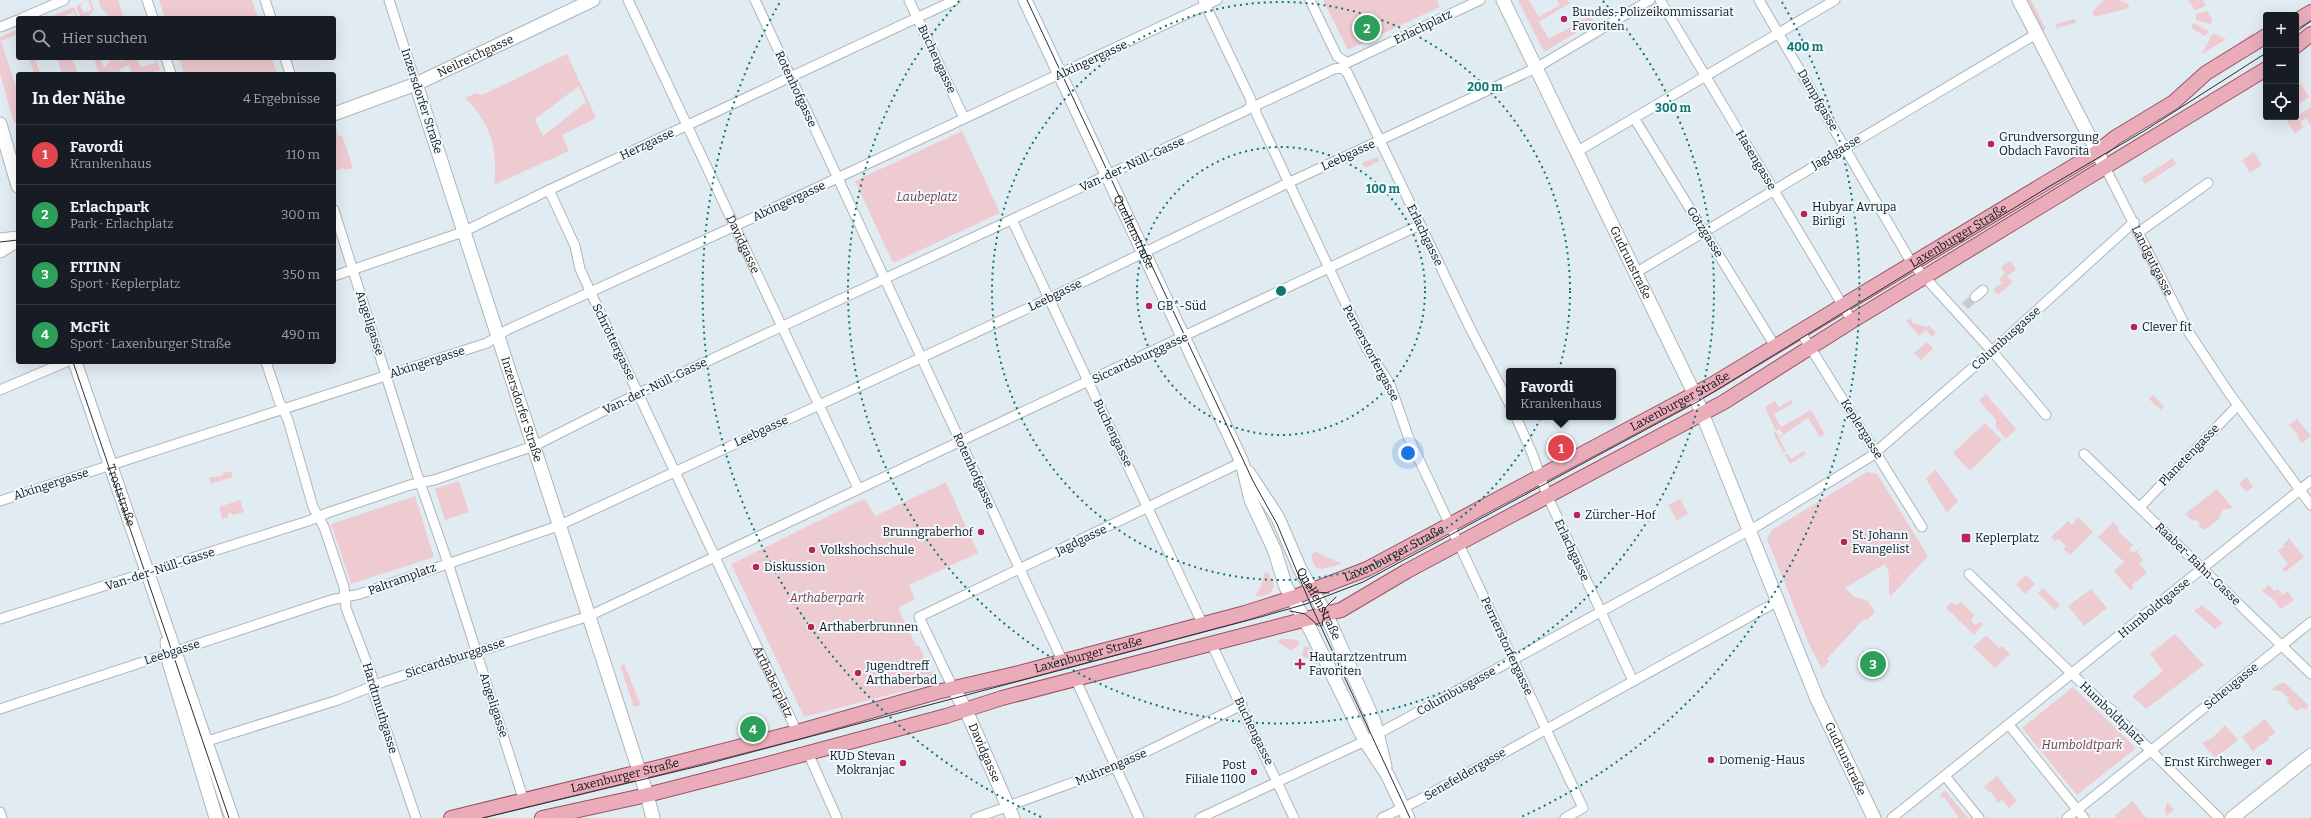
<!DOCTYPE html>
<html lang="de">
<head>
<meta charset="utf-8">
<style>
  body { margin:0; font-family:Bitter,serif; background:#20242c; color:#f1f3f6 }
  .controls { position:absolute; right:12px; top:12px; display:grid; overflow:hidden; border-radius:4px; box-shadow:0 4px 16px #0002 }
  .controls button { width:36px; height:36px; display:grid; place-items:center; padding:0; border:0; border-bottom:1px solid #363941; background:#171b24; color:#f1f3f6; font:20px sans-serif }
  .you { position:absolute; left:1408px; top:453px; width:14px; height:14px; margin:-10px; border:3px solid #fff; border-radius:50%; background:#1a73e8; box-shadow:0 0 0 6px #1a73e833 }
  .badge { display:grid; place-items:center; width:26px; height:26px; border-radius:50%; background:#db2777; color:#fff; font-size:13px; font-weight:700 }
  .pin { position:absolute; translate:-50% -50%; border:2px solid #fff; box-shadow:0 1px 4px #0006 }
  .popup { position:absolute; left:1506px; top:368px; width:110px; height:52px; box-sizing:border-box; display:grid; place-content:center; border-radius:4px; background:#171b24; filter:drop-shadow(0 1px 3px #0005); font-size:13px; white-space:nowrap; color:#9ea1a6 }
  .popup b { font-size:15px; color:#f1f3f6 }
  .popup::after { content:''; position:absolute; left:50%; top:100%; margin-left:-8px; border:8px solid transparent; border-top-color:#171b24 }
  .list { margin:0; padding:0; list-style:none }
  h2 { display:flex; justify-content:space-between; align-items:center; height:52px; margin:0; padding:0 16px; font-size:17px }
  h2 small { font-size:13px; font-weight:400; color:#9ea1a6 }
  .list li { display:grid; grid-template-columns:26px 1fr auto; gap:12px; align-items:center; box-sizing:border-box; height:60px; padding:0 16px; border-top:1px solid #363941 }
  .list b { display:block; font-size:15px; white-space:nowrap }
  .list p { margin:0; font-size:13px; white-space:nowrap; color:#9ea1a6 }
  .list em { font-size:13px; font-style:normal; color:#9ea1a6 }
  .icon { flex:none; width:22px; height:22px; fill:none; stroke:currentColor; stroke-width:2; stroke-linecap:round; stroke-linejoin:round }
  .map { position:relative; flex:none; width:2311px; height:818px; overflow:hidden }
  .search { position:absolute; background:#171b24; box-shadow:0 4px 16px #0002; left:16px; top:16px; width:320px; height:44px; display:flex; align-items:center; gap:10px; box-sizing:border-box; padding:0 14px; border-radius:4px; color:#9ea1a6; font-size:15px }
  .panel { position:absolute; background:#171b24; box-shadow:0 4px 16px #0002; left:16px; top:72px; width:320px; height:292px; border-radius:4px }
  .map>svg:first-child { display:block }
  .green { fill:#eecbd1; fill-rule:evenodd }
  .lines { fill:none; stroke-linecap:round; stroke-linejoin:round }
  .street-tunnel { stroke:#c2ccd1; stroke-width:9; stroke-dasharray:9 4.5; stroke-linecap:butt }
  .street-casing { stroke:#acb6bc; stroke-width:11 }
  .secondary-casing { stroke:#acb6bc; stroke-width:15 }
  .primary-casing { stroke:#975363; stroke-width:16 }
  .street { stroke:#fff; stroke-width:9 }
  .secondary { stroke:#fff; stroke-width:13 }
  .primary { stroke:#ebacba; stroke-width:14 }
  .tram { stroke:#2a2f32; stroke-width:1 }
  .ring { fill:none; stroke:#0f766e; stroke-width:2; stroke-dasharray:2 4 }
  .poi-dot { fill:#b52656; stroke:#f0f9fe; stroke-width:1.5 }
  .labels { text-anchor:middle; dominant-baseline:central; stroke-width:4; stroke-linejoin:round; paint-order:stroke }
  .poi-label { font-size:12px; fill:#121618; stroke:#f0f9fe; text-anchor:start }
  .street-label { font-size:12px; fill:#121618; stroke:#f0f9fe }
  .park-label { font-size:12px; font-style:italic; fill:#7c3a4a; stroke:#f0f9fe }
  .centre { fill:#0f766e; stroke:#f0f9fe; stroke-width:2 }
  .ring-label { font-size:12px; text-anchor:middle; font-weight:bold; fill:#0f766e; stroke:#f0f9fe; stroke-width:4; stroke-linejoin:round; paint-order:stroke }
</style>
</head>
<body>
<div class="map">
<svg width="2311" height="818" viewBox="0 0 2311 818">
  <rect width="100%" height="100%" fill="#e1ecf2"/>
  <path class="green" d="M91 0 94 10 87 18H81L76 6 85 2 80 6 84 13 92 10 88 1Z
    M98 0H118L124 18H109L107 13 102 10Z
    M159 0H252L258 18H165Z
    M1323 0H1437L1440 7 1348 50Z
    M1518 0H1529L1539 17 1560 5 1557 0H1568L1570 3 1539 22 1549 39 1590 16 1594 22 1544 52Z
    M2028 0H2031L2046 29 2042 31 2033 14 2034 12 2027 2Z
    M2104 0H2119L2128 4 2129 8 2094 17 2092 12Z
    M2188 0H2203L2206 6 2195 10Z
    M74 7 78 18H76L74 12 59 18H47Z
    M2208 11 2212 19 2211 24 2196 20V14Z
    M2075 19 2076 23 2057 28 2055 24Z
    M2193 23 2209 31 2205 36 2191 28Z
    M17 30 18 40 16 35 1 41 18 92V122L14 123 0 73V37Z
    M2213 33 2226 39 2203 54 2202 53Z
    M2253 33 2255 37 2209 63Z
    M567 54 596 118 562 135 569 151 494 185C499 151 490 122 465 98L476 93 482 95ZM579 86 586 102 543 136 535 119Z
    M29 58H35L40 74H34Z
    M57 58H72L78 74H62Z
    M94 58H100L104 68 111 60 123 61V58H137L141 67 155 63 154 58H156L160 70 147 74H132L129 65 120 69 121 74H99Z
    M179 58H272L277 74H184Z
    M2301 84 2309 97 2296 106V87Z
    M2311 107V126L2306 118 2300 122 2303 127 2295 134 2285 117H2296Z
    M336 128 339 136 342 135 353 168 345 170 344 168 334 171V129Z
    M962 131 1000 213 893 263 855 181Z
    M2254 152 2262 165 2250 173 2242 160Z
    M1377 157 1379 161 1365 168 1362 163Z
    M2173 158 2176 164 2145 184 2142 179 2143 177Z
    M2011 261 2016 270 2007 276 2013 282 1998 295 1993 289 2002 283 1999 279 2005 274 2001 266Z
    M1910 318 1913 323 1927 327 1929 325 1936 333 1932 337 1926 330 1919 336 1906 321Z
    M1927 342 1932 347V350L1921 360 1914 353Z
    M1986 394 2016 429 2006 439 1996 427V420L1979 400Z
    M2153 395 2164 406 2161 410 2149 399Z
    M1791 400 1793 403 1774 414 1781 427 1811 410 1825 434 1820 437 1808 418 1779 438 1786 451 1784 453 1773 433 1776 432 1779 437 1783 434 1780 429 1776 431 1765 407 1775 401 1779 407Z
    M2297 419 2311 436 2302 443 2297 436 2298 435 2289 425Z
    M1985 423 2002 440 1970 471 1953 453Z
    M1804 451 1806 454 1790 464 1785 455 1788 454 1791 459Z
    M1935 469 1958 501 1947 513 1926 479Z
    M231 471 233 477 211 484 209 478 223 475V473Z
    M1867 472 1877 474 1928 556 1890 597C1887 585 1892 575 1885 564L1845 588 1853 596 1868 601 1875 612 1866 621 1864 619 1827 659 1829 661 1822 669 1809 644 1767 539 1772 530Z
    M2247 477 2253 487 2246 492 2239 483Z
    M459 481 469 512 445 520 435 489Z
    M946 482 978 553 909 585 915 599 898 608 916 646H919L934 677 927 685 804 717 731 564 859 501 866 500 875 516Z
    M2217 489 2233 508 2223 510 2219 519 2205 530 2198 526 2200 524 2195 519 2193 521 2185 514Z
    M415 496 434 557 351 584 331 524Z
    M1680 499 1688 514 1677 520 1668 505Z
    M240 500 244 512 234 515 229 512 228 517 222 519 219 507Z
    M2078 517 2093 532 2070 555 2063 549 2066 546 2058 539 2055 541 2051 537 2068 521 2072 525Z
    M2113 522 2119 528 2118 531 2134 546H2131L2129 551 2134 552 2143 547 2137 552 2143 560 2139 563 2147 573 2132 585 2134 588 2130 590 2114 571 2124 562 2098 537Z
    M2288 537 2304 557 2285 572 2282 569 2288 564 2277 550 2284 547 2283 545 2288 540Z
    M1314 551 1340 563 1341 564 1322 569 1316 568 1311 558Z
    M1265 572 1269 574 1274 585 1270 594 1259 597 1255 595 1260 588Z
    M2026 575 2035 584 2025 594 2016 584Z
    M2269 585 2274 591 2278 589 2283 595 2287 591 2294 600 2281 609 2276 604 2277 602 2262 591Z
    M2043 588 2060 605 2055 610 2038 593Z
    M2091 589 2107 608 2084 626 2068 606Z
    M1951 602 1955 605 1961 602 1974 615 1971 621 1975 625 1979 622 1983 624 1974 635 1946 608Z
    M2202 605 2223 623 2215 629 2194 611Z
    M2175 634 2204 665 2146 709 2132 696 2163 671 2150 654Z
    M1986 635 1999 648 2002 646 2010 654 1995 668 1973 647Z
    M1280 639H1293L1300 642 1298 646 1291 650 1277 642Z
    M1304 646 1309 647 1317 659 1315 663 1302 656Z
    M624 664 641 705 634 707 620 666Z
    M2280 683H2285L2309 706 2304 710 2302 707 2296 711 2287 701 2289 699 2281 691 2271 690Z
    M2073 687 2136 748 2077 795 2022 728Z
    M2265 719 2276 733 2268 737 2269 739 2260 746 2259 745 2253 752 2242 737Z
    M2225 725 2238 740 2215 758 2202 743 2212 738Z
    M1997 776 2017 801 2009 808 2002 800 1998 803 1991 792H1989L1984 787Z
    M1945 790 1968 818H1959L1944 797 1942 798 1940 795Z
    M2133 801 2146 818H2117L2115 815Z
    M2167 802 2174 810 2166 816 2165 809Z"/>
  <g class="lines">
    <path class="street-tunnel" d="M1965 306 1975 297"/>
    <g class="street-casing">
      <g id="street">
        <path d="M147 0 153 18"/>
        <path d="M265 0 271 18"/>
        <path d="M389 0 416 84"/>
        <path id="s1" d="M628 0 858 488"/>
        <path d="M755 0 1063 662"/>
        <path d="M909 0 964 118"/>
        <path d="M1310 0 1337 56 1347 63 1480 0"/>
        <path d="M1660 0 1852 321"/>
        <path d="M1759 0 1911 262 1992 351 2046 415"/>
        <path d="M22 18 64 0"/>
        <path d="M0 27 18 20"/>
        <path d="M166 58 171 74"/>
        <path d="M285 58 290 74"/>
        <path d="M1634 118 1775 346"/>
        <path d="M1578 151 1835 0"/>
        <path id="s2" d="M2105 167 2188 331 2229 393 2311 505"/>
        <path id="s3" d="M549 190 575 246 580 269 591 293 797 732"/>
        <path d="M334 210 416 471 448 563 524 801"/>
        <path d="M1012 220 1203 625"/>
        <path d="M2139 232 2208 183"/>
        <path d="M1637 272 2036 34"/>
        <path d="M334 276 463 232 549 190 955 0"/>
        <path d="M1975 297 1983 290"/>
        <path d="M1800 331 1922 527"/>
        <path d="M266 362 279 401 288 420 313 507 324 527 344 587 346 608 372 676 375 697 416 818"/>
        <path d="M0 390 66 362"/>
        <path d="M1509 403 1470 328 1347 72 1341 68 1334 69 1257 105 1255 108 1256 113 1367 349 1390 384 1408 436 1583 808 1565 818"/>
        <path d="M1516 417 1532 453 1547 495 1633 681"/>
        <path d="M2084 454 2311 674"/>
        <path d="M0 501 487 343 507 330 733 227 1217 0"/>
        <path d="M2140 507 2238 405"/>
        <path d="M1969 574 2099 700 2113 711 2123 723 2219 818"/>
        <path d="M0 619 308 521 327 513 410 485 434 480 534 446 639 393 1247 110 1251 106V100L1203 0"/>
        <path d="M1212 645 1294 818"/>
        <path d="M1075 678 1139 818"/>
        <path d="M953 688 919 617 1242 462"/>
        <path d="M0 709 331 600 360 594 558 526 1050 298 1290 182 1536 68 1650 0"/>
        <path d="M2009 725 2084 818"/>
        <path d="M201 743 338 700 383 682 589 616 1420 225"/>
        <path d="M808 753 837 818"/>
        <path d="M1945 776 1979 818"/>
        <path d="M0 812 2 818"/>
        <path d="M976 818 1115 767 1242 705"/>
        <path d="M1200 818 1365 741 1759 525 1870 457 1992 351 2134 222"/>
        <path d="M1382 818 1417 801 1778 601"/>
        <path d="M1892 818 2311 481"/>
        <path d="M2067 818 2311 622"/>
      </g>
    </g>
    <g class="secondary-casing">
      <g id="secondary">
        <path id="s4" d="M1025 0 1242 462 1251 500 1274 549 1286 587 1311 631 1365 741 1387 774 1408 818"/>
        <path id="s5" d="M1503 0 1694 393 1817 699 1874 818"/>
        <path d="M2019 0 2105 167"/>
        <path id="s6" d="M416 84 647 795 653 818"/>
        <path id="s7" d="M334 114 416 84 593 0"/>
        <path d="M0 124 18 186"/>
        <path d="M0 240 18 238"/>
        <path d="M0 251 18 240"/>
        <path id="s8" d="M75 362 232 818"/>
        <path id="s9" d="M1248 472 1278 518 1300 569 1326 614 1374 721 1385 766"/>
        <path d="M167 642 169 662 216 818"/>
        <path id="s10" d="M953 688 966 710 1013 818"/>
        <path d="M2232 818 2311 755"/>
      </g>
    </g>
    <g class="primary-casing">
      <g id="primary">
        <path d="M2296 21 2311 12"/>
        <path d="M2296 46 2311 34"/>
        <path id="s11" d="M451 818 660 767 797 732 937 692 1019 673 1245 613 1292 598 1367 569 1713 384 2097 152 2116 137 2174 102 2206 73 2266 36"/>
        <path d="M542 818 647 795 760 766 946 716 1002 698 1341 610 1407 571 1724 402 1852 321 2266 69"/>
      </g>
    </g>
    <use href="#street" class="street"/>
    <use href="#secondary" class="secondary"/>
    <use href="#primary" class="primary"/>
    <path class="tram" d="M1027 0 1253 481 1277 524 1310 603 1410 818
      M2296 32 2311 21
      M0 242 18 240
      M73 362 229 818
      M1303 583 1315 592 1329 593
      M1290 611 1305 614 1319 626
      M1322 626 1325 608 1336 597
      M483 818 703 765 1264 616 1306 604 1363 582 1697 402 2050 186 2144 131 2266 53"/>
  </g>
  <g class="ring">
    <circle cx="1281" cy="291" r="144"/>
    <circle cx="1281" cy="291" r="289"/>
    <path d="M1603 1A433 433 0 1 1 959 1"/>
    <path d="M1041 817A578 578 0 0 1 780 2M1782 2A578 578 0 0 1 1521 817"/>
  </g>
  <g class="poi-dot">
    <circle cx="1564" cy="19" r="4"/>
    <circle cx="1991" cy="144" r="4"/>
    <circle cx="1804" cy="214" r="4"/>
    <circle cx="1149" cy="306" r="4"/>
    <circle cx="2134" cy="327" r="4"/>
    <circle cx="1577" cy="515" r="4"/>
    <circle cx="981" cy="532" r="4"/>
    <rect x="1961" y="533" width="10" height="10" rx="2"/>
    <circle cx="1844" cy="542" r="4"/>
    <circle cx="812" cy="550" r="4"/>
    <circle cx="756" cy="567" r="4"/>
    <circle cx="811" cy="627" r="4"/>
    <path d="M1298 658h4v4h4v4h-4v4h-4v-4h-4v-4h4z"/>
    <circle cx="858" cy="673" r="4"/>
    <circle cx="1711" cy="760" r="4"/>
    <circle cx="2269" cy="762" r="4"/>
    <circle cx="903" cy="763" r="4"/>
    <circle cx="1254" cy="772" r="4"/>
  </g>
  <g class="labels">
    <g class="poi-label">
      <text x="1572" y="12">Bundes-Polizeikommissariat<tspan x="1572" dy="14">Favoriten</tspan></text>
      <text x="1999" y="137">Grundversorgung<tspan x="1999" dy="14">Obdach Favorita</tspan></text>
      <text x="1812" y="207">Hubyar Avrupa<tspan x="1812" dy="14">Birligi</tspan></text>
      <text x="1157" y="306">GB*-Süd</text>
      <text x="2142" y="327">Clever fit</text>
      <text x="1585" y="515">Zürcher-Hof</text>
      <text x="973" y="532" text-anchor="end">Brunngraberhof</text>
      <text x="1852" y="535">St. Johann<tspan x="1852" dy="14">Evangelist</tspan></text>
      <text x="1975" y="538">Keplerplatz</text>
      <text x="820" y="550">Volkshochschule</text>
      <text x="764" y="567">Diskussion</text>
      <text x="819" y="627">Arthaberbrunnen</text>
      <text x="1309" y="657">Hautarztzentrum<tspan x="1309" dy="14">Favoriten</tspan></text>
      <text x="866" y="666">Jugendtreff<tspan x="866" dy="14">Arthaberbad</tspan></text>
      <text x="895" y="756" text-anchor="end">KUD Stevan<tspan x="895" dy="14">Mokranjac</tspan></text>
      <text x="1719" y="760">Domenig-Haus</text>
      <text x="2261" y="762" text-anchor="end">Ernst Kirchweger</text>
      <text x="1246" y="765" text-anchor="end">Post<tspan x="1246" dy="14">Filiale 1100</tspan></text>
    </g>
    <g class="street-label">
      <text transform="translate(1423 27) rotate(-26)">Erlachplatz</text>
      <text stroke="none"><textPath href="#s7" startOffset="153">Neilreichgasse</textPath></text>
      <text transform="translate(937 59) rotate(65)">Buchengasse</text>
      <text transform="translate(1091 60) rotate(-25)">Alxingergasse</text>
      <text transform="translate(796 89) rotate(65)">Rotenhofgasse</text>
      <text transform="translate(1818 100) rotate(60)">Dampfgasse</text>
      <text transform="translate(422 101) rotate(72)">Inzersdorfer Straße</text>
      <text transform="translate(647 144) rotate(-25)">Herzgasse</text>
      <text transform="translate(1836 152) rotate(-31)">Jagdgasse</text>
      <text transform="translate(1348 155) rotate(-25)">Leebgasse</text>
      <text transform="translate(1756 160) rotate(59)">Hasengasse</text>
      <text transform="translate(1132 164) rotate(-25)">Van-der-Nüll-Gasse</text>
      <text transform="translate(789 201) rotate(-25)">Alxingergasse</text>
      <text stroke="none"><textPath href="#s4" startOffset="256">Quellenstraße</textPath></text>
      <text transform="translate(1705 232) rotate(58)">Götzgasse</text>
      <text transform="translate(1425 235) rotate(64)">Erlachgasse</text>
      <text stroke="none"><textPath href="#s11" startOffset="1629">Laxenburger Straße</textPath></text>
      <text stroke="none"><textPath href="#s1" startOffset="270">Davidgasse</textPath></text>
      <text stroke="none"><textPath href="#s2" startOffset="105">Landgutgasse</textPath></text>
      <text stroke="none"><textPath href="#s5" startOffset="292">Gudrunstraße</textPath></text>
      <text transform="translate(1055 295) rotate(-26)">Leebgasse</text>
      <text transform="translate(370 323) rotate(72)">Angeligasse</text>
      <text transform="translate(2006 338) rotate(-42)">Columbusgasse</text>
      <text transform="translate(614 342) rotate(64)">Schröttergasse</text>
      <text transform="translate(1371 353) rotate(62)">Pernerstorfergasse</text>
      <text transform="translate(1140 358) rotate(-25)">Siccardsburggasse</text>
      <text transform="translate(427 362) rotate(-18)">Alxingergasse</text>
      <text transform="translate(655 386) rotate(-26)">Van-der-Nüll-Gasse</text>
      <text stroke="none"><textPath href="#s11" startOffset="1305">Laxenburger Straße</textPath></text>
      <text stroke="none"><textPath href="#s6" startOffset="342">Inzersdorfer Straße</textPath></text>
      <text transform="translate(1862 429) rotate(58)">Keplergasse</text>
      <text transform="translate(761 431) rotate(-25)">Leebgasse</text>
      <text transform="translate(1113 433) rotate(64)">Buchengasse</text>
      <text transform="translate(2189 455) rotate(-46)">Planetengasse</text>
      <text transform="translate(974 471) rotate(65)">Rotenhofgasse</text>
      <text transform="translate(51 484) rotate(-18)">Alxingergasse</text>
      <text stroke="none"><textPath href="#s8" startOffset="141">Troststraße</textPath></text>
      <text transform="translate(1081 540) rotate(-26)">Jagdgasse</text>
      <text transform="translate(1572 550) rotate(65)">Erlachgasse</text>
      <text stroke="none"><textPath href="#s11" startOffset="981">Laxenburger Straße</textPath></text>
      <text transform="translate(2198 564) rotate(44)">Raaber-Bahn-Gasse</text>
      <text transform="translate(160 569) rotate(-18)">Van-der-Nüll-Gasse</text>
      <text transform="translate(402 579) rotate(-20)">Paltramplatz</text>
      <text stroke="none"><textPath href="#s9" startOffset="150">Quellenstraße</textPath></text>
      <text transform="translate(2154 608) rotate(-39)">Humboldtgasse</text>
      <text transform="translate(1507 646) rotate(65)">Pernerstorfergasse</text>
      <text transform="translate(172 652) rotate(-18)">Leebgasse</text>
      <text stroke="none"><textPath href="#s11" startOffset="658">Laxenburger Straße</textPath></text>
      <text transform="translate(455 658) rotate(-18)">Siccardsburggasse</text>
      <text stroke="none"><textPath href="#s3" startOffset="541">Arthaberplatz</textPath></text>
      <text transform="translate(2231 686) rotate(-39)">Scheugasse</text>
      <text transform="translate(1456 691) rotate(-29)">Columbusgasse</text>
      <text transform="translate(494 705) rotate(72)">Angeligasse</text>
      <text transform="translate(380 708) rotate(73)">Hardtmuthgasse</text>
      <text transform="translate(2112 713) rotate(44)">Humboldtplatz</text>
      <text transform="translate(1254 731) rotate(64)">Buchengasse</text>
      <text stroke="none"><textPath href="#s10" startOffset="72">Davidgasse</textPath></text>
      <text stroke="none"><textPath href="#s5" startOffset="833">Gudrunstraße</textPath></text>
      <text transform="translate(1111 767) rotate(-23)">Muhrengasse</text>
      <text transform="translate(1465 774) rotate(-30)">Senefeldergasse</text>
      <text stroke="none"><textPath href="#s11" startOffset="179">Laxenburger Straße</textPath></text>
    </g>
    <g class="park-label">
      <text x="927" y="197">Laubeplatz</text>
      <text x="827" y="598">Arthaberpark</text>
      <text x="2082" y="745">Humboldtpark</text>
    </g>
  </g>
  <circle cx="1281" cy="291" r="6" class="centre"/>
  <g class="ring-label">
    <text x="1805" y="51">400 m</text>
    <text x="1485" y="91">200 m</text>
    <text x="1673" y="112">300 m</text>
    <text x="1383" y="193">100 m</text>
  </g>
</svg>
<div class="controls">
<button>+</button>
<button>−</button>
<button><svg class="icon" aria-label="locate" viewBox="0 0 24 24"><circle cx="12" cy="12" r="6"/><path d="M12 2v4M12 18v4M2 12h4M18 12h4"/></svg></button>
</div>
<div class="you"></div>
<div class="pin badge" style="left:1561px;top:448px;background:#e0444e">1</div>
<div class="popup"><b>Favordi</b>Krankenhaus</div>
<div class="pin badge" style="left:1367px;top:28px;background:#2e9e5b">2</div>
<div class="pin badge" style="left:1873px;top:664px;background:#2e9e5b">3</div>
<div class="pin badge" style="left:753px;top:729px;background:#2e9e5b">4</div>
<div class="search"><svg class="icon" aria-label="search" viewBox="0 0 24 24"><circle cx="10" cy="10" r="6"/><path d="M15 15l6 6"/></svg>Hier suchen</div>
<section class="panel">
<h2>In der Nähe<small>4 Ergebnisse</small></h2>
<ul class="list">
<li><span class="badge" style="background:#e0444e">1</span><div><b>Favordi</b><p>Krankenhaus</p></div><em>110 m</em></li>
<li><span class="badge" style="background:#2e9e5b">2</span><div><b>Erlachpark</b><p>Park · Erlachplatz</p></div><em>300 m</em></li>
<li><span class="badge" style="background:#2e9e5b">3</span><div><b>FITINN</b><p>Sport · Keplerplatz</p></div><em>350 m</em></li>
<li><span class="badge" style="background:#2e9e5b">4</span><div><b>McFit</b><p>Sport · Laxenburger Straße</p></div><em>490 m</em></li>
</ul>
</section>
</div>
</body>
</html>
